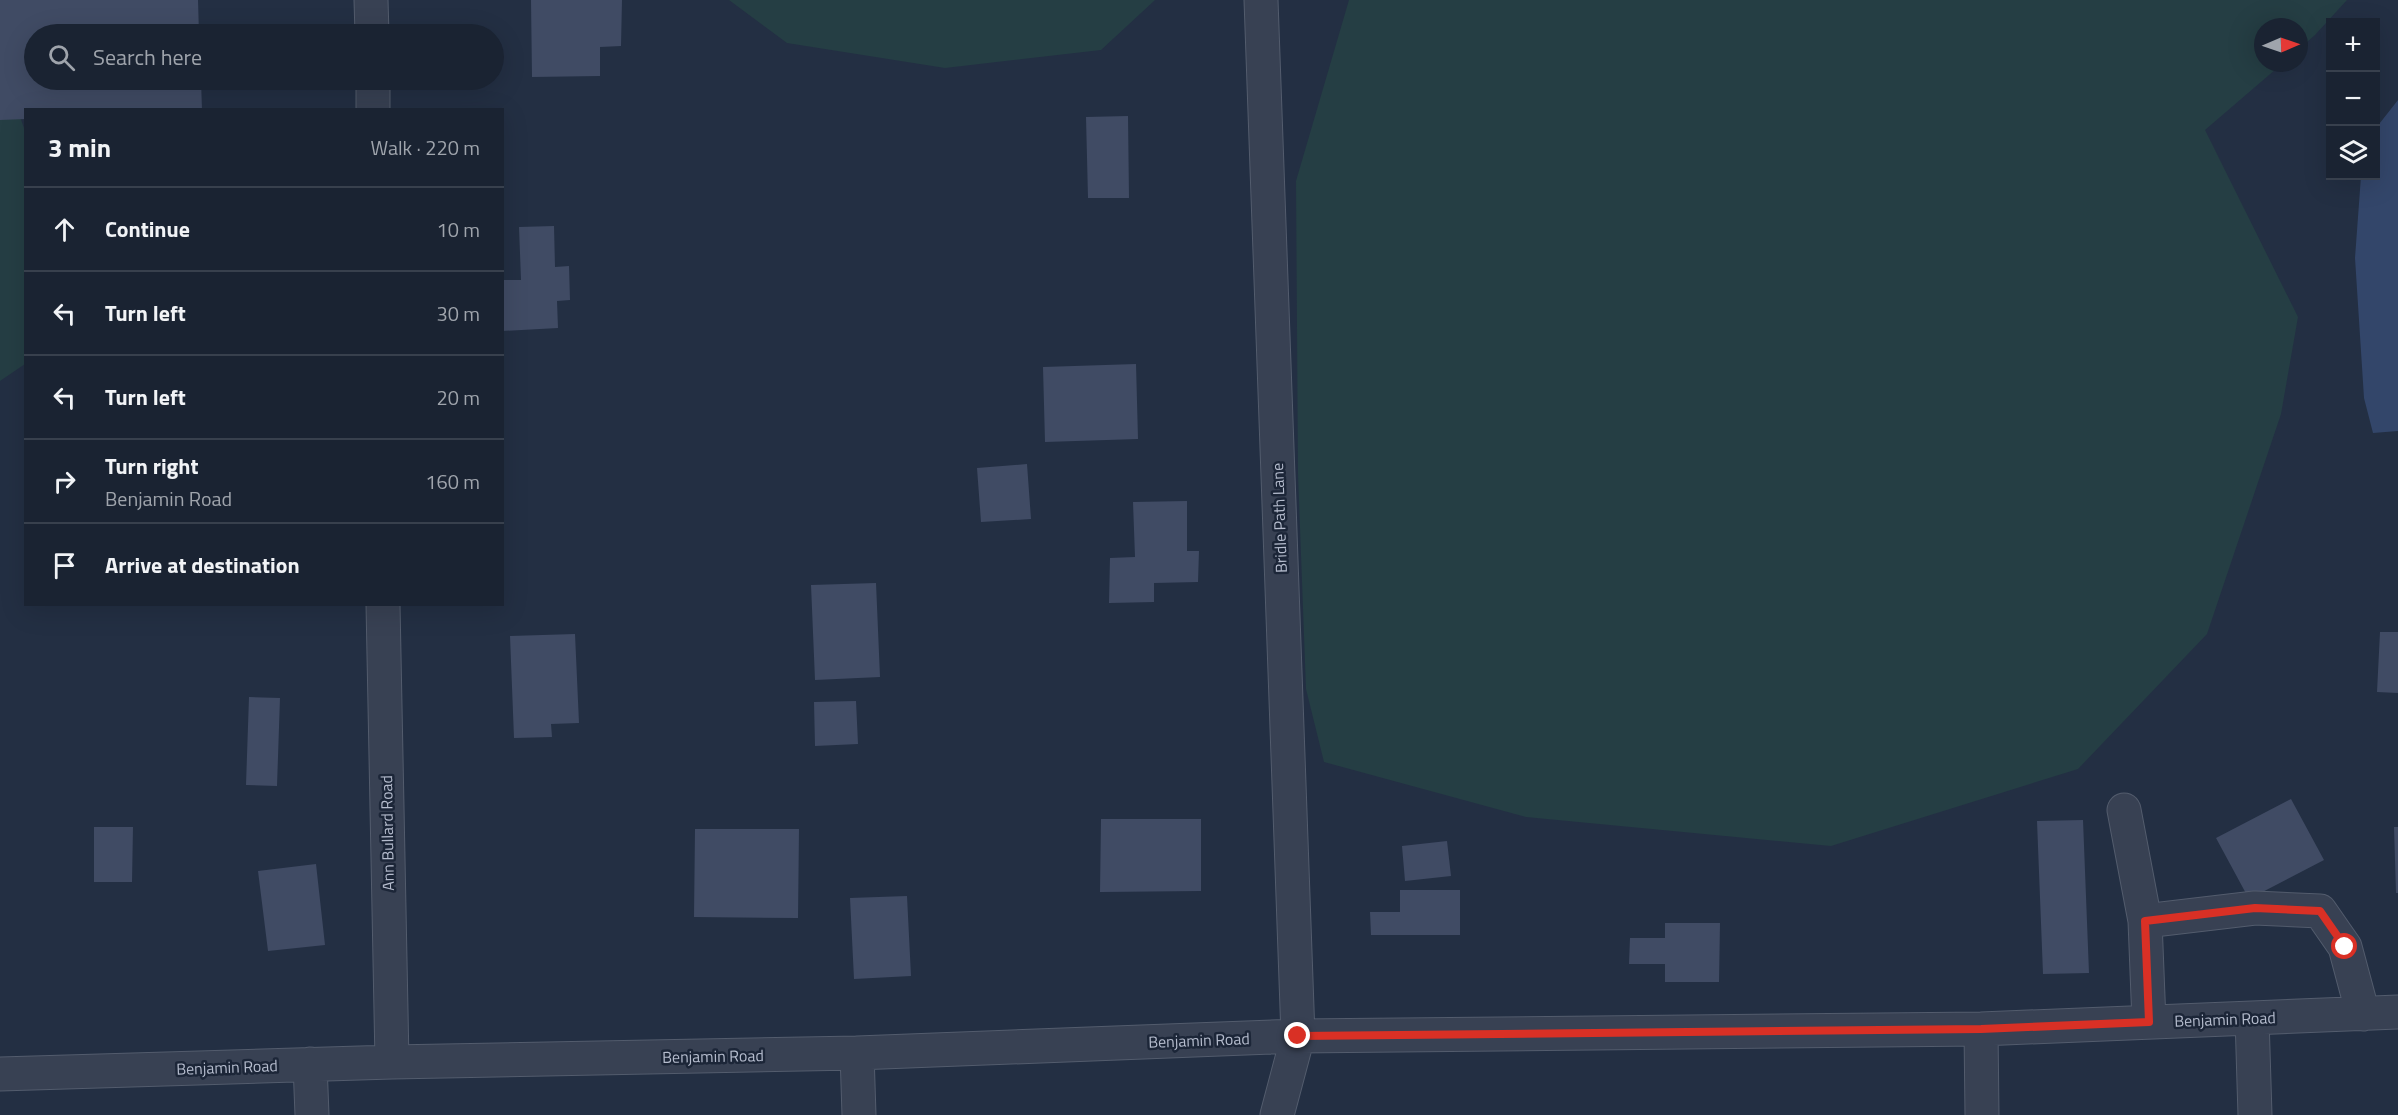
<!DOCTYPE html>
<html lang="en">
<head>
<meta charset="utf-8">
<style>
  body { margin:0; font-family:"Titillium Web",sans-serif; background:#272f3e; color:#f1f3f6 }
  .controls { position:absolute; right:18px; top:18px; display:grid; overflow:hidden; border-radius:0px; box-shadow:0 6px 24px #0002 }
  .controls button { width:54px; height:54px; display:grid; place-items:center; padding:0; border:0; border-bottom:2px solid #38404d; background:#1a2332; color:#f1f3f6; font:30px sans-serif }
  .compass { position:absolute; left:2254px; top:18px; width:54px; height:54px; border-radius:50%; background:#1a2332; box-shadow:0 6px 24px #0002; rotate:88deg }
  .stop { position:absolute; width:18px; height:18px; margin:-14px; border:4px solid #d93025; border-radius:50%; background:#fff }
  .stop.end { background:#d93025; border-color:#fff; box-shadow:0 2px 6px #0008 }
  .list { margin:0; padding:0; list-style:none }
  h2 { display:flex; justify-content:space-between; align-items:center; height:78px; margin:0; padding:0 24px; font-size:26px }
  h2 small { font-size:20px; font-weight:400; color:#9fa4ac }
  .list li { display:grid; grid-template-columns:39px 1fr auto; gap:18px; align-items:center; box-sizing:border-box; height:84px; padding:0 24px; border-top:2px solid #38404d }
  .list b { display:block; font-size:22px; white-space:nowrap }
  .list p { margin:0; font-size:20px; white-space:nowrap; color:#9fa4ac }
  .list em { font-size:20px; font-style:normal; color:#9fa4ac }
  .icon { flex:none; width:33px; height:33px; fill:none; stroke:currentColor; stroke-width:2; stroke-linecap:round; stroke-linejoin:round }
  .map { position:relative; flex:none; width:2398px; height:1115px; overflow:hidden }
  .search { position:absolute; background:#1a2332; box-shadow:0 6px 24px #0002; left:24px; top:24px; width:480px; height:66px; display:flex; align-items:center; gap:15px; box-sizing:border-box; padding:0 21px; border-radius:33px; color:#9fa4ac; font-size:22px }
  .panel { position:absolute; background:#1a2332; box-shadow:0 6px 24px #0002; left:24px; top:108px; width:480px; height:498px; border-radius:0px }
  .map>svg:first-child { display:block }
  .green { fill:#253e44 }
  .water { fill:#33466a }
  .building { fill:#404b64 }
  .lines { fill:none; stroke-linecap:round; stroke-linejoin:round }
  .minor-casing { stroke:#535c6d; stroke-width:35 }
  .minor { stroke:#384153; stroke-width:33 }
  .route { stroke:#d93025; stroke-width:8 }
  .labels { text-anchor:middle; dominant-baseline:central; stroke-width:5; stroke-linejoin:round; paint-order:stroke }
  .street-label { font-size:16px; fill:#b5bccd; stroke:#1c2638 }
</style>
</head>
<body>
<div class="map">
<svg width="2398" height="1115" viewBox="0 0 2398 1115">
  <rect width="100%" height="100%" fill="#232f43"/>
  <path class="green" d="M729 0H1155L1101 50 945 68 787 43Z
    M1349 0H2347L2315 35 2299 49V27H2263V63H2283L2205 130 2298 317 2281 414 2207 634 2078 769 1831 846 1526 817 1324 762 1306 689 1298 474 1296 181Z
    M0 92 15 102 26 134 25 364 0 381Z"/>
  <path class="water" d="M2398 100V431L2373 433 2364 398 2355 258 2361 176H2376V128Z"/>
  <path class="building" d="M0 0H198L199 34H34V80H201L202 110H26V119L0 120Z
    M531 0H622L621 46 600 47V76L532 77Z
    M1128 116 1129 198H1088L1086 117Z
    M554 226 555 267 569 266 570 300 557 301 558 328 502 331V280H521L519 227Z
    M1136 364 1138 439 1045 442 1043 367Z
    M1027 464 1031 519 981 522 977 468Z
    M1187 501V551H1199L1198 582 1154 583V602L1109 603 1110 558 1135 557 1133 502Z
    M876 583 880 677 815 680 811 585Z
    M2380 632H2398V693L2377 692Z
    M575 634 579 723 551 724 552 737 514 738 510 636Z
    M249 697 280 698 277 786 246 785Z
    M856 701 858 744 815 746 814 702Z
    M2291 799 2324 860 2249 899 2216 838Z
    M1101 819H1201V891L1100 892Z
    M2083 820 2089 973 2043 974 2037 821Z
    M94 827H133L132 882H94Z
    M2394 827H2398V893H2396Z
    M695 829H799L798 918 694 917Z
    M1447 841 1451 876 1405 881 1402 846Z
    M316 864 325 945 268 951 258 871Z
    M1400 890H1460V935H1371L1370 912H1400Z
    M907 896 911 976 854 979 850 898Z
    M1665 923H1720L1719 982H1665V964H1629L1630 938H1665Z"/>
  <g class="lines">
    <g class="minor-casing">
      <path id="minor" d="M371 0 372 34
        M1261 0 1298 1036 1277 1115
        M373 80V110
        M383 604 392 1062
        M2124 810 2145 921 2149 1022
        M2145 921 2255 908 2320 911 2345 947 2363 1014
        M2252 1018 2255 1115
        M1981 1029 1982 1115
        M857 1053 859 1115
        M310 1064 312 1115
        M0 1074 392 1062 857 1053 1298 1036 1981 1029 2398 1012"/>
    </g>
    <use href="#minor" class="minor"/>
  </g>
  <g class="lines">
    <path class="route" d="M1298 1036 1981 1029 2149 1022 2145 921 2255 908 2320 911 2345 947"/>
  </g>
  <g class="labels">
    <g class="street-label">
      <text transform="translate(1279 518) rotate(-92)">Bridle Path Lane</text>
      <text transform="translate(387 833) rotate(-91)">Ann Bullard Road</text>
      <text transform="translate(2225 1019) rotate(-2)">Benjamin Road</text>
      <text transform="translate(1199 1040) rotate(-2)">Benjamin Road</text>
      <text transform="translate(713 1056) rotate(-1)">Benjamin Road</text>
      <text transform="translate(227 1067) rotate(-2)">Benjamin Road</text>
    </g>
  </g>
</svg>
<div class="controls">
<button>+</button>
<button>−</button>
<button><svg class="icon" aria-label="layers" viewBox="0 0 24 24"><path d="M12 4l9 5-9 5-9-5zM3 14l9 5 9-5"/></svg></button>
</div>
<svg class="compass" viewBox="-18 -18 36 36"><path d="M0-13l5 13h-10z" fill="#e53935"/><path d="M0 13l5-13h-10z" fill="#9fa4ac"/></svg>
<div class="stop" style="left:2345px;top:947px"></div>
<div class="stop end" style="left:1298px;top:1036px"></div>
<div class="search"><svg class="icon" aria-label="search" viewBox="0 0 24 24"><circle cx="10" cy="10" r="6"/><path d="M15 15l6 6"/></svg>Search here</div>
<section class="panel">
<h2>3 min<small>Walk · 220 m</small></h2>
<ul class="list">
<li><svg class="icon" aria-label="ahead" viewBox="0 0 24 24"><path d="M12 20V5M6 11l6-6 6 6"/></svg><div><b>Continue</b></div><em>10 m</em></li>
<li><svg class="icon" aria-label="left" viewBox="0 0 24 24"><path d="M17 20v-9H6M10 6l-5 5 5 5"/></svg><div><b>Turn left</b></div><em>30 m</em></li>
<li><svg class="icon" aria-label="left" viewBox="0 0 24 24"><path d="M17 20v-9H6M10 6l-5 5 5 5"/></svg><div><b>Turn left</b></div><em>20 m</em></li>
<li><svg class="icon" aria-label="right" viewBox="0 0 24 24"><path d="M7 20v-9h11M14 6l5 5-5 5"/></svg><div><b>Turn right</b><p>Benjamin Road</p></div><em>160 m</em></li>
<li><svg class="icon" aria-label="arrive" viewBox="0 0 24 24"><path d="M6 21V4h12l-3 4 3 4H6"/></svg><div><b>Arrive at destination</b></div></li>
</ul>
</section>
</div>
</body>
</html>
